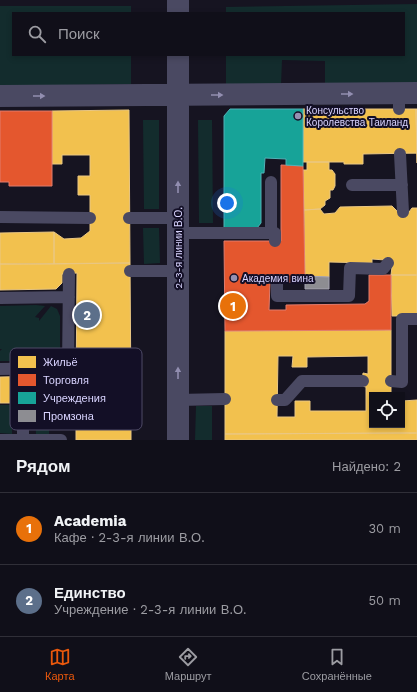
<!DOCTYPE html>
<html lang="ru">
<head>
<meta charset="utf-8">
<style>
  body { margin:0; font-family:"Work Sans",sans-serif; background:#191822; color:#f1f3f6 }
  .controls { position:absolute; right:12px; bottom:12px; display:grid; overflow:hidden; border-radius:0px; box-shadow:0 2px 6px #0003 }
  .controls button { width:36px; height:36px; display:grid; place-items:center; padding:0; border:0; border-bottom:1px solid #302f38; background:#100f19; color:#f1f3f6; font:20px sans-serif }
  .you { position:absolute; left:227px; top:203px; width:14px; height:14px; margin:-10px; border:3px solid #fff; border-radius:50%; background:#1a73e8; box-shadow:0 0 0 6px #1a73e833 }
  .badge { display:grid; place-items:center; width:26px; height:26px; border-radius:50%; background:#ea580c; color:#fff; font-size:13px; font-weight:700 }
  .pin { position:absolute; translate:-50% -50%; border:2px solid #fff; box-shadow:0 1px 4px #0006 }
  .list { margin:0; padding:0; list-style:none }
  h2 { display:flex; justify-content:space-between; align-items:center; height:52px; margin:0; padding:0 16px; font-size:17px }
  h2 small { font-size:13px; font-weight:400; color:#9c9ca2 }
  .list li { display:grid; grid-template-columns:26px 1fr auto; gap:12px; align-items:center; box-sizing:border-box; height:72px; padding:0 16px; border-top:1px solid #302f38 }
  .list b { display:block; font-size:15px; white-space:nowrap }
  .list p { margin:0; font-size:13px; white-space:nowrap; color:#9c9ca2 }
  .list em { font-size:13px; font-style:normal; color:#9c9ca2 }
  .icon { flex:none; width:22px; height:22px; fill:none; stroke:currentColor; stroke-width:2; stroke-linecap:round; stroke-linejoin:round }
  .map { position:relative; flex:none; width:417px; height:440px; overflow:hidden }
  .search { position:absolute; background:#100f19; box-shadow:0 2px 6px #0003; left:12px; right:12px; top:12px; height:44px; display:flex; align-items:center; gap:10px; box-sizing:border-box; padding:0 14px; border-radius:0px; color:#9c9ca2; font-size:15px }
  .sheet { height:196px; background:#100f19 }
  nav { display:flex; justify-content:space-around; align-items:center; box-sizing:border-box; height:56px; border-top:1px solid #302f38; background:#100f19; font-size:11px; color:#9c9ca2 }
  nav a { display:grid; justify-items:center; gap:2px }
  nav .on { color:#ea580c }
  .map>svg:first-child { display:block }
  .green { fill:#132c2d }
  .homes { fill:#f2c14e; stroke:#eac783; fill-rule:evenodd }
  .shops { fill:#e4572e; stroke:#e17c6d }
  .public { fill:#17a398; stroke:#51b2b7 }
  .industry { fill:#8d8d92; stroke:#a4a2b3 }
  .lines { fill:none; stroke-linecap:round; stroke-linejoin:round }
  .lane { stroke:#4a4962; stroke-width:12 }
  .street { stroke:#4a4962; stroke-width:22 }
  .oneway { fill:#928eb0 }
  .poi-dot { fill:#9591b1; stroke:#130f26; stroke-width:1.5 }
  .labels { text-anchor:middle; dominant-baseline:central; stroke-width:4; stroke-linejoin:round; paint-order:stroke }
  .poi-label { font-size:10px; fill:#d9d4ff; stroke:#130f26; text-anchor:start }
  .street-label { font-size:10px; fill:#d9d4ff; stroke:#130f26 }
  .key { fill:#130f26; stroke:#4e4a67; stroke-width:1 }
  .key-label { font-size:11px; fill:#d9d4ff }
</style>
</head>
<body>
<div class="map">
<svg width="417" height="440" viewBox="0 0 417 440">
  <rect width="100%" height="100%" fill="#161421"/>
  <path class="green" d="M417 4V84H325V61L282 60 281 85H226V55H404V13H226V7Z
    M0 6H131V13H13V55H131V84L0 86Z
    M143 120H159V209H144Z
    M198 120H212L213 223H199Z
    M143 228H159L160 263 144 264Z
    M36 305 45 306 35 317 39 318V321L51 306 57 309 60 316V350L58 356 53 360 45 361H0V351L2 349H0V306Z
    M0 405H12V434L0 433Z
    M35 405H49V435H36Z
    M196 406H212V440H195Z"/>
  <path class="homes" d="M303 109H416L417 153 363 154V164H344V162H303Z
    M416 109H417V163Z
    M129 110 130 263 54 264V232L64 239 81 238 90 231V195H78V176H90V155H62V164H52V111Z
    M307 162H329V170H332L335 174V186L333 190H330V198L325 201V205L320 209 304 210 303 170H307Z
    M392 206 397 211 409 212 412 208H417V275H391L392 267 385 260 372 259V263L329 262V277L305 276 304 210 320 209 324 214 335 213 340 207Z
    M54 232V264H0V233Z
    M130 263 131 403H0V377L53 376 60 383V392H76L77 273 62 274V283L56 289 0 290V264Z
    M391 275H417V316H392Z
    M391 330V395H372V425H402V401L417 400V433L225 434V331ZM278 356H293L292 367H307V357L368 356V374L363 373 362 386 366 387V411H310V401H295V417H277Z
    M56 403H131V440H76V413H56Z
    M398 433H417V440H225V434Z"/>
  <path class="shops" d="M0 111H52V186H9V182H0Z
    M281 165 303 166 305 282H270L269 310H286V305L365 304 369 301V275H391V330L225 331 224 241H281Z"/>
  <path class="public" d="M230 109H303V166L286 165V159L265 158 264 173H261V223L257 228H224V116Z"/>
  <path class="industry" d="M305 276 329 277V289H305Z"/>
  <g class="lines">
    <path class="lane" d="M399 94V109
      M400 154 403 212
      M352 185H402
      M0 217 90 218
      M129 218H178
      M271 232V182
      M178 233H275V241
      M130 271H178
      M277 282V296H349L350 268 383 269 388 263
      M0 298 69 297
      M0 369 68 368 69 274
      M391 381 402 382V319H417
      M178 400 225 399
      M277 400H285L302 381H363
      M23 413V440
      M0 440H61"/>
    <path class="street" d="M178 0V13
      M178 55V440
      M0 96 417 93"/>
  </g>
  <defs><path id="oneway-solid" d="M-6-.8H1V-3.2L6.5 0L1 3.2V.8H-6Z"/></defs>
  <g class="oneway">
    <use href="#oneway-solid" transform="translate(347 94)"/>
    <use href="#oneway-solid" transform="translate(217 95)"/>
    <use href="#oneway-solid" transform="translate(39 96)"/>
    <use href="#oneway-solid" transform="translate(178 187) rotate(-90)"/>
    <use href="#oneway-solid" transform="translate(178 373) rotate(-90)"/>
  </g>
  <g class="poi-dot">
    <circle cx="298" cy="116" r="4"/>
    <circle cx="234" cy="278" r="4"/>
  </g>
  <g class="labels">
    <g class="poi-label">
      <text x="306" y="110">Консульство<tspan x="306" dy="12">Королевства Таиланд</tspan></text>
      <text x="242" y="278">Академия вина</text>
    </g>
    <g class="street-label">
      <text transform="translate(178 248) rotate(-90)">2-3-я линии В.О.</text>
    </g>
  </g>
  <rect x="10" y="348" width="132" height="82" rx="6" class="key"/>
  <rect x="18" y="356" width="18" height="12" fill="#f2c14e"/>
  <rect x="18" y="374" width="18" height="12" fill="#e4572e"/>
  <rect x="18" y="392" width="18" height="12" fill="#17a398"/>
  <rect x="18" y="410" width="18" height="12" fill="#8d8d92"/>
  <g class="key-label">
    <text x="43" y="366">Жильё</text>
    <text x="43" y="384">Торговля</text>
    <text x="43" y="402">Учреждения</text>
    <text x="43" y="420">Промзона</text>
  </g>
</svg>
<div class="controls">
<button><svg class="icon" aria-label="locate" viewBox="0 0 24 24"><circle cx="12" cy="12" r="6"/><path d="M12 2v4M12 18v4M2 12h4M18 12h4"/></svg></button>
</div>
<div class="you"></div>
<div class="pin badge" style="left:233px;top:306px;background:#e8710a">1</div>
<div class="pin badge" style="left:87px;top:315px;background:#5c6f8a">2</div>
<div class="search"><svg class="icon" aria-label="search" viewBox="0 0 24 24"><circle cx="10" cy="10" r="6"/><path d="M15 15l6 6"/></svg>Поиск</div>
</div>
<section class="sheet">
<h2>Рядом<small>Найдено: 2</small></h2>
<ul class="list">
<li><span class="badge" style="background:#e8710a">1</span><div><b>Academia</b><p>Кафе · 2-3-я линии В.О.</p></div><em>30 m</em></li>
<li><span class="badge" style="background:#5c6f8a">2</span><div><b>Единство</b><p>Учреждение · 2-3-я линии В.О.</p></div><em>50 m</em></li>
</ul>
</section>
<nav>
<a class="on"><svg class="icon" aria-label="map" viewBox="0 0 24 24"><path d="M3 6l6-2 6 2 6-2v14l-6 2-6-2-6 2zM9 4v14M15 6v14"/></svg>Карта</a>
<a><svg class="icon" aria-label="directions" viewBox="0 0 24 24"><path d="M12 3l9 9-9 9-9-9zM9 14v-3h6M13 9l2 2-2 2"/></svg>Маршрут</a>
<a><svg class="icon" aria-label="saved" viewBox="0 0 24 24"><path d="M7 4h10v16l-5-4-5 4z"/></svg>Сохранённые</a>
</nav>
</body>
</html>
